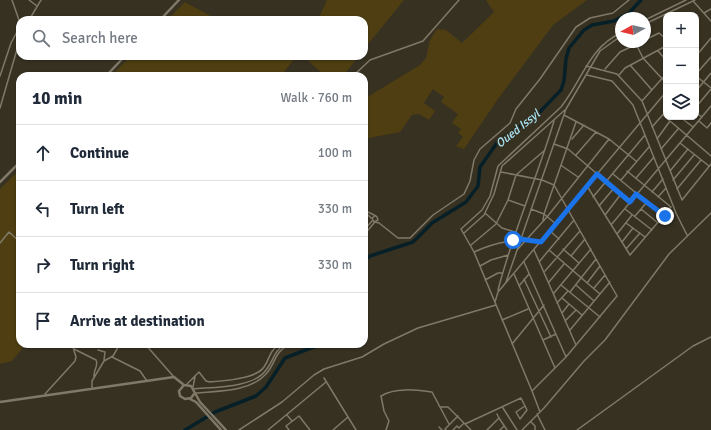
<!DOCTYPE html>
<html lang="en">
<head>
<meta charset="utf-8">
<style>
  body { margin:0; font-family:Signika,sans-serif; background:#f6f6f7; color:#1f2937 }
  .controls { position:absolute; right:12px; top:12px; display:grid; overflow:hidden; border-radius:8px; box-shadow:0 1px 3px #0004 }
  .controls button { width:36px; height:36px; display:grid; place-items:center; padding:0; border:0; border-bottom:1px solid #e0e1e3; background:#fff; color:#1f2937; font:20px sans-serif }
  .compass { position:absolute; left:615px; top:12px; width:36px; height:36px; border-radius:50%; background:#fff; box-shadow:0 1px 3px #0004; rotate:262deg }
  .stop { position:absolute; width:12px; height:12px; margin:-9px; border:3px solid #1a73e8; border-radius:50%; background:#fff }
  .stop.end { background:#1a73e8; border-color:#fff; box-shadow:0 1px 4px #0008 }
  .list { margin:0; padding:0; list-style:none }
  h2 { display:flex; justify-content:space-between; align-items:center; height:52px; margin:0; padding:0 16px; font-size:17px }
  h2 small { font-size:13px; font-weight:400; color:#747a83 }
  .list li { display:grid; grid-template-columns:26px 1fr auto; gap:12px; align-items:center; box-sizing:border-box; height:56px; padding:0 16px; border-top:1px solid #e0e1e3 }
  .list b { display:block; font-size:15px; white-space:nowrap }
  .list em { font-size:13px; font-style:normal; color:#747a83 }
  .icon { flex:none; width:22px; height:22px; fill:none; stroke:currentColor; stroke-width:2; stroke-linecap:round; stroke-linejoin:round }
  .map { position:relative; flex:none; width:711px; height:430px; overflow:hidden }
  .search { position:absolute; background:#fff; box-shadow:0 1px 3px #0004; left:16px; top:16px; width:352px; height:44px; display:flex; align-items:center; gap:10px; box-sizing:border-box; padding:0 14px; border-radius:12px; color:#747a83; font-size:15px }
  .panel { position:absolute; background:#fff; box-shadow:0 1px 3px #0004; left:16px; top:72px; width:352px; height:276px; border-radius:12px }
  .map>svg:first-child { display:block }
  .green { fill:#4e3e11 }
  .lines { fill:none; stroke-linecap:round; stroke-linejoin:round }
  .river { stroke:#072027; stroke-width:3.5 }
  .pedestrian { stroke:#807968; stroke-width:1.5 }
  .minor { stroke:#807968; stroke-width:1.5 }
  .tertiary { stroke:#807968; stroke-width:2.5 }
  .route { stroke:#1a73e8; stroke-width:5 }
  .labels { text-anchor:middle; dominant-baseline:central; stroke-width:3; stroke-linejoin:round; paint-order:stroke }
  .water-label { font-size:12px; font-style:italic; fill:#abe8fb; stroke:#373122 }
</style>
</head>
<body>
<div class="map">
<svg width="711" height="430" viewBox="0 0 711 430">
  <rect width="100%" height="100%" fill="#373122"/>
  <path class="green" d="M327 0H404L364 49V20H318Z
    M486 0H587L553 25 498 99 464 149 456 146 463 137 458 133 461 129 452 123 458 114 441 102 444 97 433 89 424 103 435 111 429 120 419 114 412 115 400 132 364 139V99L420 65 426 58 430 40 437 29 446 30 462 43 494 12Z
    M185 2 218 20H167Z
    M131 56H290L295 58 281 76H111Z
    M303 56H359L343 76H325Z
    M20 169V344H26L12 361 0 364V189Z"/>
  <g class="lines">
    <path class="river" d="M364 261 370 256 413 242 432 223 466 202 478 186 480 167 499 140 535 117 561 90 564 81 566 59 569 48 584 30 592 25 614 21 629 13 641 0
      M185 430 215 412 256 396 266 387 285 358 321 344"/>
    <path class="pedestrian" d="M500 430 504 426"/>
    <path class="minor" d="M29 0 37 6
      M693 1 711 21
      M704 13 711 9
      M29 20 41 0
      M645 20 686 0
      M645 24 695 0
      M645 40 659 33 666 39
      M635 42 643 58 666 83
      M658 51 666 60
      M696 56 711 38
      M630 65 652 90
      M586 66 617 74 642 101 682 200 711 164
      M605 69 620 52 641 42
      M696 74 711 57
      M587 75 612 81 633 105 676 213 687 235
      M619 75 625 68 666 46
      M0 76 11 43 19 28V20L12 0
      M353 76 370 60 423 41 459 0
      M696 76 711 88
      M696 91 711 73
      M642 101 666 74
      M696 107 711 89
      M0 108 20 39
      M696 113 702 117
      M564 115 609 139 636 161
      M663 115 711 156
      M680 117 693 127
      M699 121 707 128 711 123
      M652 127 666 111
      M572 139 584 125
      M657 139 670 121
      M680 143 709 166
      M554 144 568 149 630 202
      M661 149 678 129
      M576 155 596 132
      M562 166 578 177
      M670 171 688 149
      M501 172 542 180 554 185 617 296 566 357 532 391 474 252 461 229 482 210 490 196 498 166 561 107C582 81 589 47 621 33
      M613 174 664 216
      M636 178 654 157
      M621 180 649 147
      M673 180 694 155
      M587 186 630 255 671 207 627 171
      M677 189 701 160
      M652 192 663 179
      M593 197 645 135
      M658 197 666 188
      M508 200 525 206
      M599 206 614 188
      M531 209 544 214 556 224
      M625 209 652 230
      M641 209 658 223
      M364 210 376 216 377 217 378 220 374 222 372 218 375 216
      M364 211 371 218
      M485 213 502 228 515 232
      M605 215 621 194
      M635 216 647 202
      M543 220 544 214 576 122
      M375 222 379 223 398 238H410L433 215 464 194 470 181 474 160 480 149 510 123 516 109 540 79 576 27 590 18 613 13 629 0
      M626 223 645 237
      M611 225 711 106
      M364 230 372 221
      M550 231 559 239
      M464 233 484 215 494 194 502 166 566 109 600 51 621 36
      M617 234 632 215
      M364 235 374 223
      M622 242 633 228
      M0 243 9 232 20 242
      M471 245 496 224 508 200 516 175 545 150
      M563 249 579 263
      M626 249 640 233
      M517 250 547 217 609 139
      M534 250 576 345
      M549 250 600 294
      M474 252C496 242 516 238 540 242
      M571 256 585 239
      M524 262 566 357
      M539 262 574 220
      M480 266 491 260 508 255
      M545 271 580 231
      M514 274 555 368
      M524 279 551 337
      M485 280 498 273H503
      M506 282 566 109
      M549 282 564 264
      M587 283 600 266
      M561 285 600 317
      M576 285 594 301
      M519 286 529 274
      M594 288 605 275
      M498 290C513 232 537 178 554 121
      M570 292 596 259
      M554 293 591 249
      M562 298 582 315
      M495 302 498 292 666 92
      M557 303 568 291
      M562 313 569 304
      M502 320 528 309
      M565 321 576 310
      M570 330 610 282
      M543 340 556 334
      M145 344 174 377
      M512 344 544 305
      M74 349 96 360C99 366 93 370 94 377
      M98 350 105 352 104 360
      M112 357 140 371 147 381
      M324 378 356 430
      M186 385 199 372 206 381 210 382C223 381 256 379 264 367 271 357 268 352 280 344
      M193 387 195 377
      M92 389V381L104 361 113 356 120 344
      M193 389C213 387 254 388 266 370 274 360 274 350 286 344
      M532 391 540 412
      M196 393C218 391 250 392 266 374 277 362 273 352 291 344
      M45 394 75 361 76 357 72 344
      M441 407H448L471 430
      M503 408 517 430
      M537 414 545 430
      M287 415 292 421
      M499 418 507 430
      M531 422 535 426V430
      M465 424 521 398 527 410 520 419 516 412 525 406
      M439 427 442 430
      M239 430 282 402 314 375 324 369 362 357 384 344 418 328 496 305
      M268 430 326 382
      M289 430 286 426 299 416 310 430
      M333 430 348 417
      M386 430 389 421 384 411 381 396C395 387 417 390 432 392L449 424
      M446 430 445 429 458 416
      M453 430 457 426 459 428 464 423
      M487 430 499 418 497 414
      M522 430 544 408 584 361 605 340 669 254 711 213
      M577 430 693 346 711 337"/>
    <path class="tertiary" d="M160 20 179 0
      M106 76 125 56
      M0 182 20 162
      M194 394 191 398 185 399 180 396 179 391 184 385 191 386 200 402 226 430
      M190 399 196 402 221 430
      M0 402 174 377 184 385"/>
  </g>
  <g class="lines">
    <path class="route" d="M513 240 520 239 541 242 597 174 630 202 636 194 665 216"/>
  </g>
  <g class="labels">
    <g class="water-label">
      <text transform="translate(518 129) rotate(-39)">Oued Issyl</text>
    </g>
  </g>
</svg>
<div class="controls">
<button>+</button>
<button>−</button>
<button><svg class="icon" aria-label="layers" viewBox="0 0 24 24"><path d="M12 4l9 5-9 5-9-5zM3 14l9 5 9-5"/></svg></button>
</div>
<svg class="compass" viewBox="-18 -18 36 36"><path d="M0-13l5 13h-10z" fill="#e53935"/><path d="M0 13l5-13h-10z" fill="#747a83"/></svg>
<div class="stop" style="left:513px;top:240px"></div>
<div class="stop end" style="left:665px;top:216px"></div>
<div class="search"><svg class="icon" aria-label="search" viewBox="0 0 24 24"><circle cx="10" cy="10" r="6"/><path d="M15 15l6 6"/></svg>Search here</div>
<section class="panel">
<h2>10 min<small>Walk · 760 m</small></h2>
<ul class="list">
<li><svg class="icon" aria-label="ahead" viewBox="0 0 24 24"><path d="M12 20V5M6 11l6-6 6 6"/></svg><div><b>Continue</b></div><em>100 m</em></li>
<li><svg class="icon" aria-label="left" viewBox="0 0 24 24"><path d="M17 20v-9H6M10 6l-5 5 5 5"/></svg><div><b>Turn left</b></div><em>330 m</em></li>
<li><svg class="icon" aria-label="right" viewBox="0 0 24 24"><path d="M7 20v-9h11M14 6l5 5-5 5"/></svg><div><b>Turn right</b></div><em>330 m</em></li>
<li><svg class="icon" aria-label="arrive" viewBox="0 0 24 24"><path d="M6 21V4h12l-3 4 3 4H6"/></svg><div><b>Arrive at destination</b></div></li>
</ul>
</section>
</div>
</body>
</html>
